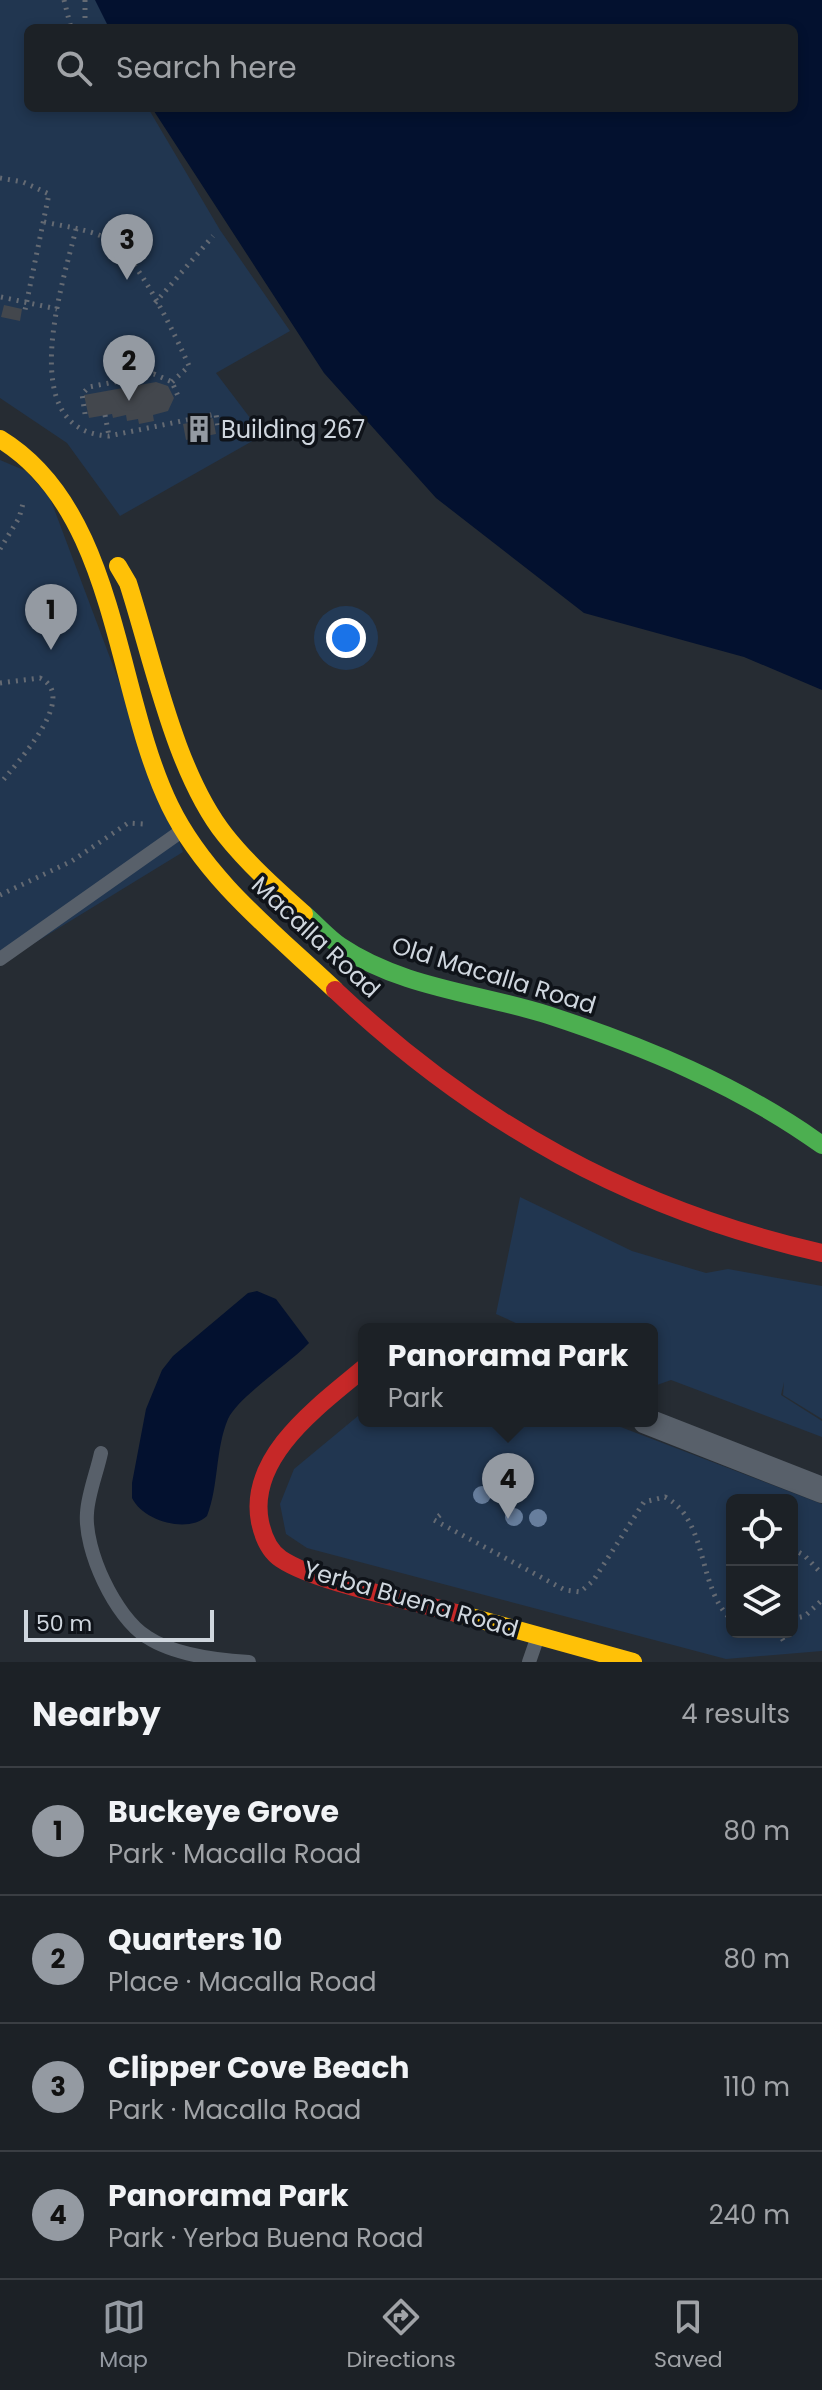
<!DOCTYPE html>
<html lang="en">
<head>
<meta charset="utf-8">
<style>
  body { margin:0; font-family:Poppins,sans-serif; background:#292e32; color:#f1f3f6 }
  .controls { position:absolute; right:24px; bottom:24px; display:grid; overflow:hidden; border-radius:12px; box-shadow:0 4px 12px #0003 }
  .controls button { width:72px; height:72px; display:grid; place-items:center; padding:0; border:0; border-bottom:2px solid #3a3e43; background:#1c2126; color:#f1f3f6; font:40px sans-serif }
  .scale { position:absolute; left:24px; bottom:20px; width:190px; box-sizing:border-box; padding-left:8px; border:4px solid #cfd6de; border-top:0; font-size:22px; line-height:28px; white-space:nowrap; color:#cfd6de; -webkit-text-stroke:6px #0f1319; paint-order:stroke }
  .you { position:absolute; left:346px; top:638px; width:28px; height:28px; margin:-20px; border:6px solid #fff; border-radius:50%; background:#1a73e8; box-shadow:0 0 0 12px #1a73e833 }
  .badge { display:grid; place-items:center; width:52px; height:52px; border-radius:50%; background:#949aa2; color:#111; font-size:26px; font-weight:700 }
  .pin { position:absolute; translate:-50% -66px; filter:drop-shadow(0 2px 4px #0008) }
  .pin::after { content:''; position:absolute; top:42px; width:28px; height:24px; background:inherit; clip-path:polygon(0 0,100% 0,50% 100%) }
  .popup { position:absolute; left:358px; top:1323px; width:300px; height:104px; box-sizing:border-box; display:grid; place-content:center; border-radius:12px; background:#1c2126; filter:drop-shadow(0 2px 6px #0005); font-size:26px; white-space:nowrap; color:#a0a3a7 }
  .popup b { font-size:30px; color:#f1f3f6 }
  .popup::after { content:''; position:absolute; left:50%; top:100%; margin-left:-16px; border:16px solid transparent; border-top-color:#1c2126 }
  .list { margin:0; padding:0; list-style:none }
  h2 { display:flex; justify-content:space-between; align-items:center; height:104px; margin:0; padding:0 32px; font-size:34px }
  h2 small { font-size:26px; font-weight:400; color:#a0a3a7 }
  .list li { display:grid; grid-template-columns:52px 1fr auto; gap:24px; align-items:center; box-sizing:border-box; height:128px; padding:0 32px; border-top:2px solid #3a3e43 }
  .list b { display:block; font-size:30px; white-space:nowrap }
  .list p { margin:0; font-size:26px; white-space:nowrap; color:#a0a3a7 }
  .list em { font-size:26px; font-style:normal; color:#a0a3a7 }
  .icon { flex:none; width:44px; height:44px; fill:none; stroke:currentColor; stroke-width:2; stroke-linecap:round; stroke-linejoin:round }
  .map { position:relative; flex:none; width:822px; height:1662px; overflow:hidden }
  .search { position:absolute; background:#1c2126; box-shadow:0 4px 12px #0003; left:24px; right:24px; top:24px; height:88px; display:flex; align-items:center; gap:20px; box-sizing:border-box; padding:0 28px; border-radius:12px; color:#a0a3a7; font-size:30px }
  .sheet { height:616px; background:#1c2126 }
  nav { display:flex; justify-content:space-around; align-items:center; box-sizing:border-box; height:112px; border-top:2px solid #3a3e43; background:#1c2126; font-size:22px; color:#a0a3a7 }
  nav a { display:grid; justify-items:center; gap:4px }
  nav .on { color:#949aa2 }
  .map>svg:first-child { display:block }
  .green { fill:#213650; fill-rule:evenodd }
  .water { fill:#03112f }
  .building { fill:#43474d }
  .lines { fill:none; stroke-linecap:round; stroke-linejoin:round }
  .path { stroke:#646a73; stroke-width:5; stroke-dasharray:2 6; stroke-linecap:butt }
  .lane { stroke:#58606a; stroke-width:14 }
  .street { stroke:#58606a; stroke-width:26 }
  .fast { stroke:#4caf50; stroke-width:18 }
  .slow { stroke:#ffc107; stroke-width:18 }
  .jam { stroke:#c62828; stroke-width:18 }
  .tree { fill:#677e9d }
  .labels { text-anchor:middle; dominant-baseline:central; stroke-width:7; stroke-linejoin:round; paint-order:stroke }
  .poi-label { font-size:24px; fill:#cfd6de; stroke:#0f1319; text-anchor:start }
  .street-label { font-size:24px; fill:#cfd6de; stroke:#0f1319 }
</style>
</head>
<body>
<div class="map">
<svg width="822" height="1662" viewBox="0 0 822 1662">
  <rect width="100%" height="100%" fill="#262c33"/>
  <path class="green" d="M0 0H98L111 28H28V108H148L220 230 290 331 216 373 263 435 120 516 67 443 0 398Z
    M0 460 26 471 50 498 183 852 0 964Z
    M520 1197 632 1251 706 1273 728 1269 822 1286V1419L783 1395 784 1382 781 1395 822 1421V1437L671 1380 657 1385 652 1382V1329H529L496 1314Z
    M364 1411V1421H605L822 1504V1651L726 1659 307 1548 286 1534 280 1504 294 1469ZM732 1500H792V1632H732Z"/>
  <path class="water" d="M95 0H822V690L744 657 584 613 436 498 324 373 152 108H794V28H109Z
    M257 1291 276 1299 309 1343C289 1364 238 1397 228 1419 215 1450 219 1485 207 1516 188 1534 143 1521 132 1498V1483L146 1409 162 1370 173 1356 248 1293Z"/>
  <path class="building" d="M4 305 22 309 20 321 1 317Z
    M156 382 168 386 174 398 168 411 153 415 154 421 139 424 138 419 127 421 126 415 113 418 112 414 89 418 84 395Z
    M213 418 216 434 186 440 183 424Z"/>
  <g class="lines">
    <path class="path" d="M64 0 71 28
      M85 0V28
      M0 178 23 182 49 194 24 315
      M44 222C67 227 89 229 110 240 137 255 176 336 189 366L172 382
      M76 229C63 283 13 431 109 436L216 414 218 427
      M1 297 57 309
      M155 303 213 236
      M85 414 82 394 89 387 154 374 172 382 178 396
      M105 415 109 436
      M0 549 19 518 24 500
      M0 683 40 678C80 697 16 763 0 784
      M0 895 72 861 128 823 144 824
      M440 1515 434 1520 565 1590 580 1592 593 1581 644 1502 665 1497C709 1520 697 1590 732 1620
      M792 1549 804 1555 822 1574
      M792 1619 805 1616 822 1600
      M764 1632 779 1636
      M778 1632 786 1645"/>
    <path class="lane" d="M0 959 183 830
      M101 1453C97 1472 88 1494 87 1513 84 1550 115 1617 147 1637 174 1655 217 1660 249 1662
      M529 1662 538 1636"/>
    <path class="street" d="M646 1421 822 1490"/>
    <path class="fast" d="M304 914C316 924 327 937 340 946 402 988 479 993 548 1015 643 1046 740 1086 822 1145"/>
    <path class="slow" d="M0 439C118 511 114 691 170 806 206 880 276 934 335 990
      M118 566 128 583C153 660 175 772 225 835 248 864 276 889 304 914
      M456 1613 633 1662"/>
    <path class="jam" d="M335 990C476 1123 632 1210 822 1253
      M364 1368C320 1405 247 1456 260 1522 263 1536 269 1551 281 1559 317 1583 410 1600 456 1613"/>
  </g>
  <g class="tree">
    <circle cx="482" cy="1495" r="9"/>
    <circle cx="514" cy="1517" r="9"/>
    <circle cx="538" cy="1518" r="9"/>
  </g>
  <defs>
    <g id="building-bare" transform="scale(2.16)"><path d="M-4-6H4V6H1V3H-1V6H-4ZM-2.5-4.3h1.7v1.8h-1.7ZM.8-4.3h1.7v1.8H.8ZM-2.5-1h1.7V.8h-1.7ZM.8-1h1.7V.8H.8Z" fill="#949aa2" stroke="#0f1319" stroke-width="2.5" paint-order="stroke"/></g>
  </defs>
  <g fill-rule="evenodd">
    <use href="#building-bare" x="199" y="429"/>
  </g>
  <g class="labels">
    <g class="poi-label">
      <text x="221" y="429">Building 267</text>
    </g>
    <g class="street-label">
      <text transform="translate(316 937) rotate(43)">Macalla Road</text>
      <text transform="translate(494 975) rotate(17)">Old Macalla Road</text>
      <text transform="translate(411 1599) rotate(16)">Yerba Buena Road</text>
    </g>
  </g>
</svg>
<div class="controls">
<button><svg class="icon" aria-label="locate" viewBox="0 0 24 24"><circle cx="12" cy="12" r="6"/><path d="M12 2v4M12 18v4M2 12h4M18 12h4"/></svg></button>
<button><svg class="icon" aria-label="layers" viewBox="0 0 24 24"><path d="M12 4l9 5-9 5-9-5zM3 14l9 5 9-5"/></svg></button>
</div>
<div class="scale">50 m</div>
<div class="you"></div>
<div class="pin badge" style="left:51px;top:650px">1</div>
<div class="pin badge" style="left:129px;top:401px">2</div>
<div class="pin badge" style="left:127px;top:280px">3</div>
<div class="pin badge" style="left:508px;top:1519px">4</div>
<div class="popup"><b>Panorama Park</b>Park</div>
<div class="search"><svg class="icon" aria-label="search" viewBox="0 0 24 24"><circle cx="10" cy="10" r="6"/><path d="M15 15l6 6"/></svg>Search here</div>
</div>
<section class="sheet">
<h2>Nearby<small>4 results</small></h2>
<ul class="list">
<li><span class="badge">1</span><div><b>Buckeye Grove</b><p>Park · Macalla Road</p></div><em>80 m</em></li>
<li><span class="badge">2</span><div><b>Quarters 10</b><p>Place · Macalla Road</p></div><em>80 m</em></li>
<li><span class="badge">3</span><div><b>Clipper Cove Beach</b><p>Park · Macalla Road</p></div><em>110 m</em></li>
<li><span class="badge">4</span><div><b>Panorama Park</b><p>Park · Yerba Buena Road</p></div><em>240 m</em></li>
</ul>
</section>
<nav>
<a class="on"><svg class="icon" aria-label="map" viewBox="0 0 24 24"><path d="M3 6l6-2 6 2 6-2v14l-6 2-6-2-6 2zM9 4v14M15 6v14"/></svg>Map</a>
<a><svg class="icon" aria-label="directions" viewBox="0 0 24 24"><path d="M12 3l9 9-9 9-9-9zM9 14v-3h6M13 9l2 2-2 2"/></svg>Directions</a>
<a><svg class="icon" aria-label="saved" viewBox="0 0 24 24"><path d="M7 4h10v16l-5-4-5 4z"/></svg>Saved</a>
</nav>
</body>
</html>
